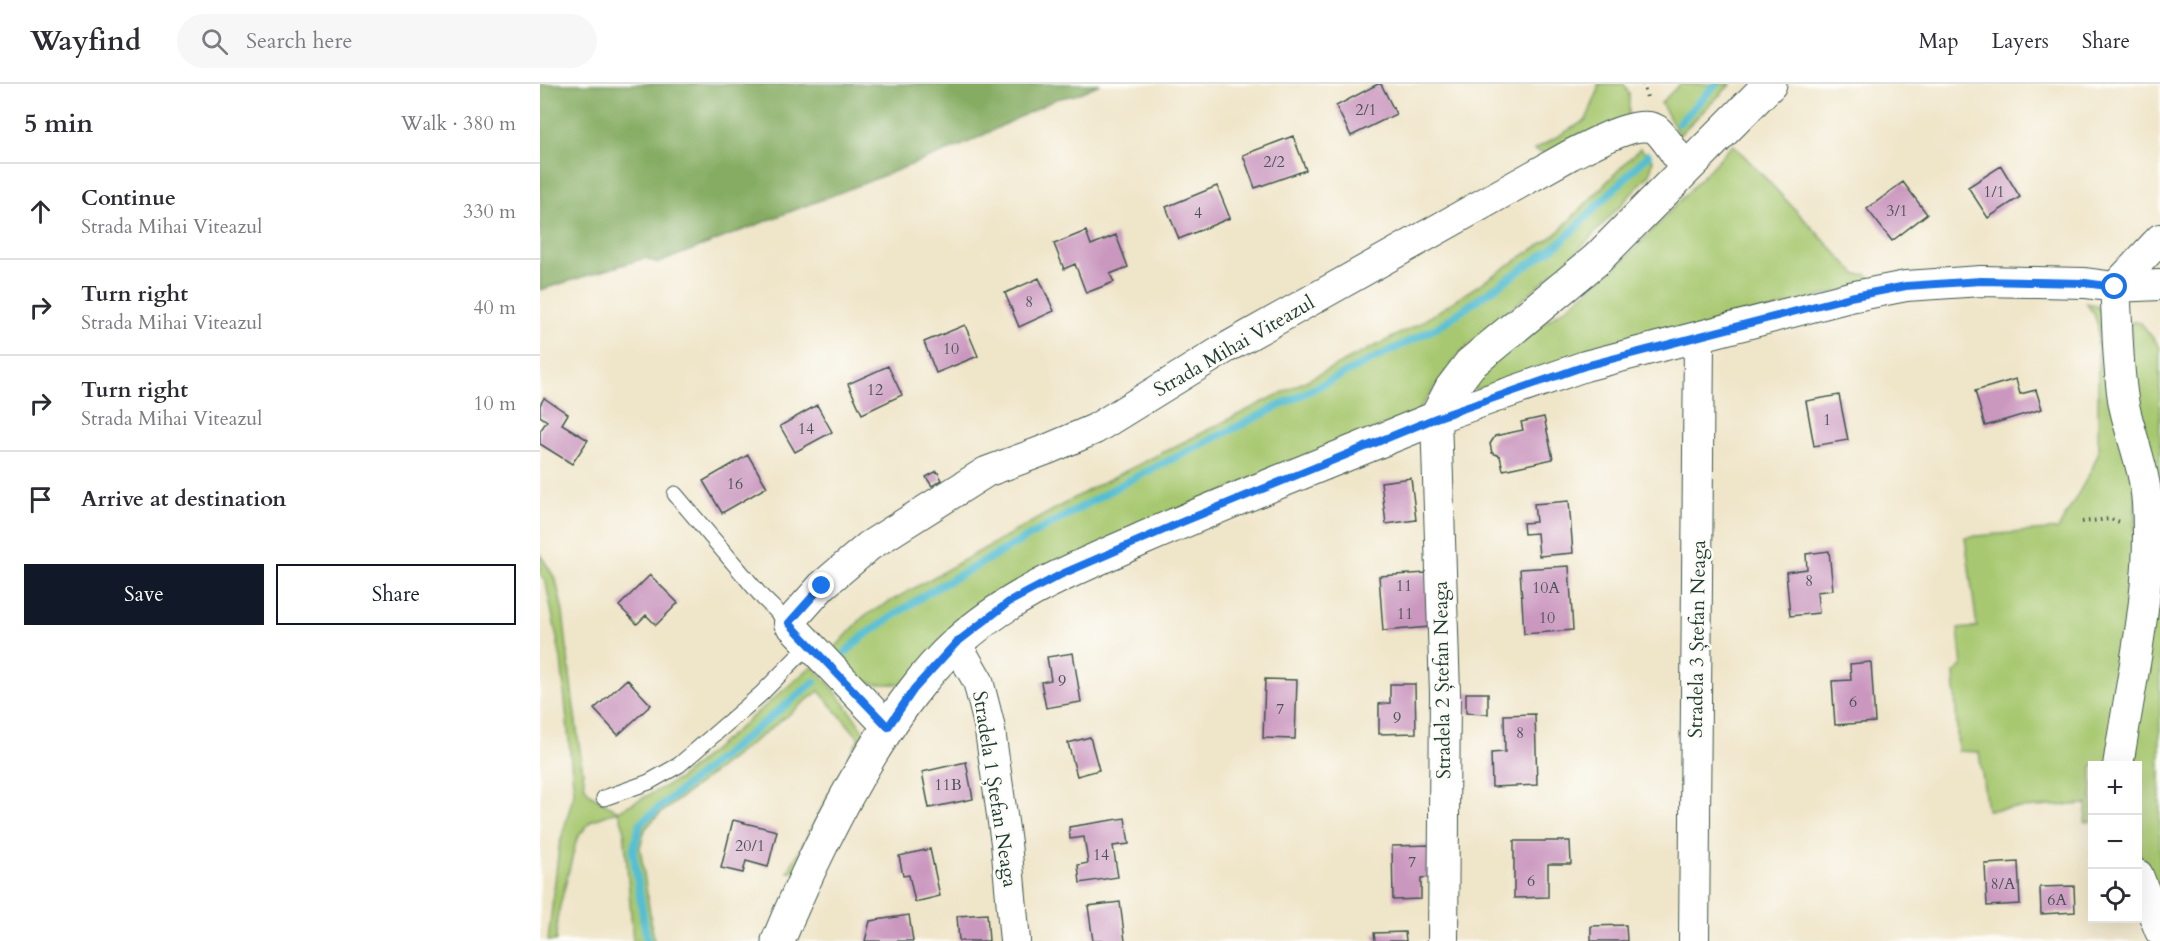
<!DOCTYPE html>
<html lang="en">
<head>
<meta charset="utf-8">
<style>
  body { margin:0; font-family:Cardo,serif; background:#f7f7f7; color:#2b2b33 }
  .controls { position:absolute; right:18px; bottom:18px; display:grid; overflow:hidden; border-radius:0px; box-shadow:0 6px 24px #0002 }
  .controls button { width:54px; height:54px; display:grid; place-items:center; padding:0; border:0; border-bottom:2px solid #e1e1e2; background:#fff; color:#2b2b33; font:30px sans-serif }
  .stop { position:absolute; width:18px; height:18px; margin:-14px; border:4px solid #1a73e8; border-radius:50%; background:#fff }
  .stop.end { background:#1a73e8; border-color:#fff; box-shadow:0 2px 6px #0008 }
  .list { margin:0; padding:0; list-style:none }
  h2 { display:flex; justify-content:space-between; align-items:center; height:78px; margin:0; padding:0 24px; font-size:26px }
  h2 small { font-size:20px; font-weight:400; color:#7c7c81 }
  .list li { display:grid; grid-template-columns:39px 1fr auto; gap:18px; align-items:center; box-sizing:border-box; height:96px; padding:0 24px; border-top:2px solid #e1e1e2 }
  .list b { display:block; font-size:22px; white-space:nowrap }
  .list p { margin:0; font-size:20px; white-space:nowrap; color:#7c7c81 }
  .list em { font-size:20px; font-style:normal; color:#7c7c81 }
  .actions { display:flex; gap:12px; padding:18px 24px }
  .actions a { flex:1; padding:14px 0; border:2px solid #111827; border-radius:0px; text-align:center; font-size:21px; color:#111827 }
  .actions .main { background:#111827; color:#fff }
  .icon { flex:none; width:33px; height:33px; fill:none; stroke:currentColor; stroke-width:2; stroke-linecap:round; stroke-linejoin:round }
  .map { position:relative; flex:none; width:1620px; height:857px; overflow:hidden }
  header { display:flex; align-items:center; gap:36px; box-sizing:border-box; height:84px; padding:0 30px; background:#fff; border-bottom:2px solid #e1e1e2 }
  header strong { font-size:28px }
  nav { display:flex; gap:33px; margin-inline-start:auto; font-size:21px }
  .search { width:420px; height:54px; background:#f7f7f7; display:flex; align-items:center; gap:15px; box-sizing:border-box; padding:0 21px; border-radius:33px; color:#7c7c81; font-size:22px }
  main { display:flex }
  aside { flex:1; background:#fff }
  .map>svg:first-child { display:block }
  .green { fill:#a7c870; stroke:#638252; stroke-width:1.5 }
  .forest { fill:#85ac62; stroke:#52744b; stroke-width:1.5 }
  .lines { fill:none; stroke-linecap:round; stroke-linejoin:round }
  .stream { stroke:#55bed2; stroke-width:8 }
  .building { fill:#ca97bf }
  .service-casing { stroke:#3e564a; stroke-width:17 }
  .minor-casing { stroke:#3e564a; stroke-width:32 }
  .tertiary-casing { stroke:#3e564a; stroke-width:35 }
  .path { stroke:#3e564a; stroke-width:4; stroke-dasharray:1.5 4.5; stroke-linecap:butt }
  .service { stroke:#fff; stroke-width:15 }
  .minor { stroke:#fff; stroke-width:30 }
  .tertiary { stroke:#fff; stroke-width:33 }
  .route { stroke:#1a73e8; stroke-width:8 }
  .labels { text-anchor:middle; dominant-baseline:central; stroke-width:5; stroke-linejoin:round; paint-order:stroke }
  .number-label { font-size:16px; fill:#4a5457 }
  .street-label { font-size:20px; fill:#1f3d34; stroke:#fdfcf7 }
</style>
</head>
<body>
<header>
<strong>Wayfind</strong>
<div class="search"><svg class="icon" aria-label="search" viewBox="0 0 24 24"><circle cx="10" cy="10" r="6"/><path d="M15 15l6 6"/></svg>Search here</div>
<nav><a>Map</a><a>Layers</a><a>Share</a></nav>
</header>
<main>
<aside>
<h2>5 min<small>Walk · 380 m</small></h2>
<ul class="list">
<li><svg class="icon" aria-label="ahead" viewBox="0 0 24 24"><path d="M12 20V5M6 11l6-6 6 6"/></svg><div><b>Continue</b><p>Strada Mihai Viteazul</p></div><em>330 m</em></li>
<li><svg class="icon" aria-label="right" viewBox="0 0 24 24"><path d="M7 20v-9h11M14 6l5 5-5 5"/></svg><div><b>Turn right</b><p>Strada Mihai Viteazul</p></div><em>40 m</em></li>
<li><svg class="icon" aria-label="right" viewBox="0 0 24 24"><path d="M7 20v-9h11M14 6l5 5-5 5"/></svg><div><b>Turn right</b><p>Strada Mihai Viteazul</p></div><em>10 m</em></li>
<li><svg class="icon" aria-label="arrive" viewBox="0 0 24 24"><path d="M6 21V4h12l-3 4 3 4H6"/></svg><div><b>Arrive at destination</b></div></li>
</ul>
<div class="actions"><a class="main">Save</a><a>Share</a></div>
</aside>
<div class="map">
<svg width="1620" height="857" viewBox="0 0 1620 857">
  <rect width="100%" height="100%" fill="#fdfcf7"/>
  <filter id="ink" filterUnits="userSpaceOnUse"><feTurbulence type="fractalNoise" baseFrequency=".0167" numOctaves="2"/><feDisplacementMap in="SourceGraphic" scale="12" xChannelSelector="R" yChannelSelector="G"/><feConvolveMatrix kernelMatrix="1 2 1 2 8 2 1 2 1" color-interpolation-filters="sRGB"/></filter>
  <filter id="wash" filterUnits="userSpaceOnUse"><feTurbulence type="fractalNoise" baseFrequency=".008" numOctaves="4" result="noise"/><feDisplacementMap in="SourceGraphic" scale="24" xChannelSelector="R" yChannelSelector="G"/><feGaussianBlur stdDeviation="1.35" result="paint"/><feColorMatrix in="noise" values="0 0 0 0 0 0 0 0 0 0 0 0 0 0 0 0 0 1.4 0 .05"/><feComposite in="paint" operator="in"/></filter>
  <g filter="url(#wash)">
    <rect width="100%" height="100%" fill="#efe5c9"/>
    <path class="green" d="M1058 0H1084L1089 9V32L1006 70 994 66 1046 36 1058 7Z
      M1140 0H1191L1139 51 1121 19Z
      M1193 60 1317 191 1327 190 1334 198 935 306 931 300 954 274 1033 219 1088 172Z
      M1100 64 1113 76 1110 90 1034 171 919 270 877 328 600 442 365 599C327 604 316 597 290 569L324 532 556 402 879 240 1015 151Z
      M1546 219 1556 221 1567 237 1596 404 1599 464 1570 681 1552 682V737L1545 738 1547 720 1447 726 1439 668 1418 667 1414 589 1422 582 1418 545 1437 543 1425 453 1518 445 1551 387 1558 370V242L1554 230Z
      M1590 238H1600L1620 263V823L1598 766V682L1588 681 1597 335Z
      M0 470 16 496 23 528 33 617 45 703 51 711 78 727 139 695 272 582C295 604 312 628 328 655L257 788H248L319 654 279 607 116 733 105 745 100 763 114 857H93L84 744 78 727 51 737 37 754 17 834 16 857H8L19 763 34 709 21 575 6 499 0 490Z"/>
    <path class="forest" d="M0 0H560L535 11 516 15 425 60 118 179 105 174 0 206Z"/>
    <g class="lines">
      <path class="stream" d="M1139 39 1176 0
        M306 568 322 553 389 508 590 396 898 243 1020 159 1108 71
        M107 857 93 768 100 739 274 598"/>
    </g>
    <g id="blocks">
      <path class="building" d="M838 0H841L856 30 811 52 796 22Z
        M753 52 766 86 715 104 703 71Z
        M1461 82 1480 113 1448 134 1428 103Z
        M1363 98 1387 130 1352 157 1327 125Z
        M677 102 690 134 639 155 626 123Z
        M546 147 551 161 576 151 588 183 570 190 574 198 546 209 535 180 524 185 514 160Z
        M499 194 514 227 479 243 465 209Z
        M425 241 438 272 396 289 384 258Z
        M348 282 362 311 322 330 308 300Z
        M1476 295 1480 310 1496 306 1502 325 1445 342 1435 307Z
        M1299 311 1308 356 1274 362 1266 317Z
        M4 314 28 330 22 340 48 356 32 380 0 360V347L7 337 0 332V321Z
        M277 321 292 348 255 368 240 342Z
        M1004 333 1013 375 963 386 960 372 952 369 950 360 955 352 983 346 981 338Z
        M208 371 227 403 182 429 163 397Z
        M397 387 402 396 392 402 386 393Z
        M871 394 876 436 846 440 841 398Z
        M1029 417 1033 469 999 472 997 449 984 450 983 439 996 438 994 420Z
        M1289 467 1293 506 1277 508 1279 529 1250 532 1246 488 1267 485 1266 470Z
        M1029 482 1033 546 984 550 980 485Z
        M886 489 890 543 843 547 839 492Z
        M110 491 138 519 116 541 106 531 97 540 79 522Z
        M533 569 541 618 506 624 501 598 511 596 507 573Z
        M1331 578 1335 638 1295 641 1292 597 1311 596 1310 580Z
        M87 595 111 621 78 651 54 625Z
        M725 595 757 596 755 655 723 654Z
        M850 600H875L876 649 839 650V620L850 619Z
        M926 609H948V630L926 629Z
        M995 630 997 701 952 703 951 669 965 668 964 631Z
        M550 653 559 686 537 692 528 659Z
        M426 678 433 715 389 724 382 688Z
        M585 734 589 760 573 762 578 793 540 799 538 781 548 779 544 753 530 755 529 743Z
        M193 736 237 747 228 783 206 777 203 789 181 784Z
        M974 757H1030L1031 780H1008V813L974 814Z
        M891 761 892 793 881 794V815L853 816 852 762Z
        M390 765 400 812 375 818 369 791 363 792 359 772Z
        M1478 778 1480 820 1447 822 1445 780Z
        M1534 802 1535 828 1501 830 1500 803Z
        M580 818 585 857H553L548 822Z
        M447 830 449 857H419L417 832Z
        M369 831 373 857H325L330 837Z
        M1086 841 1087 857H1051V842Z
        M865 848 866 857H835L834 849Z"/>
    </g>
  </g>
  <g filter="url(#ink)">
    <use href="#blocks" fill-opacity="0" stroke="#3e564a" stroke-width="1.5"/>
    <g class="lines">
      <g class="service-casing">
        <path id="service" d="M135 410 223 514 249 539
          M64 714 109 698 139 681 221 610 269 561"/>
      </g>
      <g class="minor-casing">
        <path id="minor" d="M416 559 438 597 449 640 466 759 475 857
          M348 643 249 539 282 502 329 462 446 388 508 365 555 345 686 264 1030 71C1047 63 1102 31 1118 47 1129 58 1137 73 1146 86
          M1578 682C1591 594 1613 508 1607 419 1605 386 1591 354 1584 321 1577 283 1578 242 1575 203L1620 155
          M1598 791 1620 847
          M903 857 905 609 896 334 1045 282 1310 213 1366 202 1441 197 1545 199 1575 203 1620 201
          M1154 857 1159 254"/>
      </g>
      <g class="tertiary-casing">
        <path id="tertiary" d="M238 857C265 792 294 731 331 670 356 630 382 591 417 559 470 510 537 484 602 455 699 413 798 374 896 334L911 305 930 280 1056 176 1230 0"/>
      </g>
      <path class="path" d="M1103 0 1108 17
        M1542 438 1570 435 1580 438"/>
      <use href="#service" class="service"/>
      <use href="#minor" class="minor"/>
      <use href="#tertiary" class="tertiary"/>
    </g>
  </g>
  <g class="lines" filter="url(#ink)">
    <path class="route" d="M282 502 249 539 348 643 374 605 416 559 469 518 522 490 642 438 896 334 1045 282 1310 213 1366 202 1441 197 1545 199 1575 203"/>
  </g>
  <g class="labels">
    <g class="number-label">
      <text x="826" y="26">2/1</text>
      <text x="734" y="78">2/2</text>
      <text x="1454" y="108">1/1</text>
      <text x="1357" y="127">3/1</text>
      <text x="658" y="129">4</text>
      <text x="489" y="218">8</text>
      <text x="411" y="265">10</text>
      <text x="335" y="306">12</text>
      <text x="1287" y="336">1</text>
      <text x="266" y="345">14</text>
      <text x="195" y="400">16</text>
      <text x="1269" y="497">8</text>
      <text x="864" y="502">11</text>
      <text x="1006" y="504">10A</text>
      <text x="865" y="530">11</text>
      <text x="1007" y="534">10</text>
      <text x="522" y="597">9</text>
      <text x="1313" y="618">6</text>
      <text x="740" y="625">7</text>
      <text x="857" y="634">9</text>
      <text x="980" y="649">8</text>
      <text x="408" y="701">11B</text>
      <text x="210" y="762">20/1</text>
      <text x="561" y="771">14</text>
      <text x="872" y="778">7</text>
      <text x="991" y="797">6</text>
      <text x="1463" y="800">8/A</text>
      <text x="1517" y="816">6A</text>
    </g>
    <g class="street-label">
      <text transform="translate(694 262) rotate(-30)">Strada Mihai Viteazul</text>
      <text transform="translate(1157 555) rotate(-89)">Stradela 3 Ștefan Neaga</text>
      <text transform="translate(902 596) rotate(-91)">Stradela 2 Ștefan Neaga</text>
      <text transform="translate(455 705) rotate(81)">Stradela 1 Ștefan Neaga</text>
    </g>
  </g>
</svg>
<div class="controls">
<button>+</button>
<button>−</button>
<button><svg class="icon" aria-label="locate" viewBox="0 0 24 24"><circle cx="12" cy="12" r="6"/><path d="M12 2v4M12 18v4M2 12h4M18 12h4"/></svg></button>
</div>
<div class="stop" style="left:1575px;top:203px"></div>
<div class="stop end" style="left:282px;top:502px"></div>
</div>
</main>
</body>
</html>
